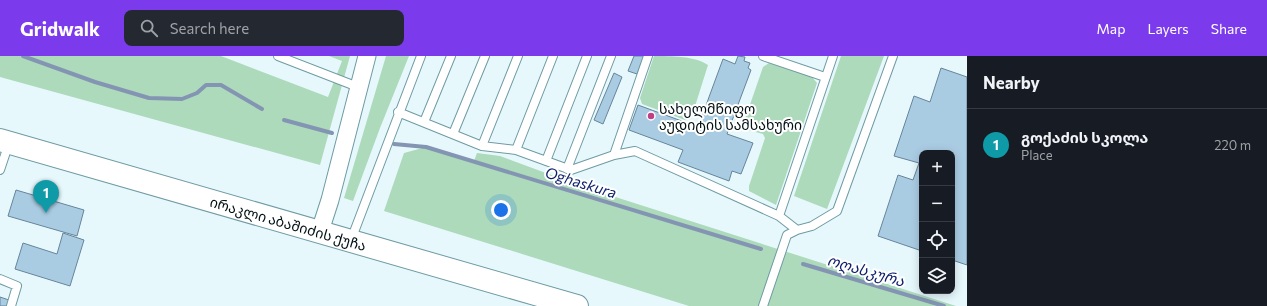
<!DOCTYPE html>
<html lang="en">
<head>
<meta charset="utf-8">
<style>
  body { margin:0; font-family:Commissioner,"Noto Sans Georgian",sans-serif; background:#242831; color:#f1f3f6 }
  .controls { position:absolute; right:12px; bottom:12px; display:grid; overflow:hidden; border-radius:8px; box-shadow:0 2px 10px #0003 }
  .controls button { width:36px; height:36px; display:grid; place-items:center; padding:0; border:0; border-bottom:1px solid #363941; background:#171b24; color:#f1f3f6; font:20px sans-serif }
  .you { position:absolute; left:501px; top:154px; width:14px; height:14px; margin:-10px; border:3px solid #fff; border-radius:50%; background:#1a73e8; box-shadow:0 0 0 6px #1a73e833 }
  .badge { display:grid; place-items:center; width:26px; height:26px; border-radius:50%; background:#7c3aed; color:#fff; font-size:13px; font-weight:700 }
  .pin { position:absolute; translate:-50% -33px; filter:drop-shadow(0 1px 2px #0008) }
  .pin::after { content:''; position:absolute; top:21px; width:14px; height:12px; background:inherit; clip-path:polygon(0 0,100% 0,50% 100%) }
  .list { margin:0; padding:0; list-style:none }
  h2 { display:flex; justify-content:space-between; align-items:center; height:52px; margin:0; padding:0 16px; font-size:17px }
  h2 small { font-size:13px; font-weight:400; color:#9ea1a6 }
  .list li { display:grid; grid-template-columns:26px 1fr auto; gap:12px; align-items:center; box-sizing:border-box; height:72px; padding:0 16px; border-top:1px solid #363941 }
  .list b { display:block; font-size:15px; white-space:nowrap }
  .list p { margin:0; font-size:13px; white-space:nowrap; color:#9ea1a6 }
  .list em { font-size:13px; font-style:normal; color:#9ea1a6 }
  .icon { flex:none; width:22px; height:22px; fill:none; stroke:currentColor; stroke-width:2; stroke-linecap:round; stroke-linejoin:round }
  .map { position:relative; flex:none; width:967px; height:250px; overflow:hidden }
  header { display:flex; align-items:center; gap:24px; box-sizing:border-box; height:56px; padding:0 20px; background:#7c3aed; color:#fff }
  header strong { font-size:19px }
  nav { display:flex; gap:22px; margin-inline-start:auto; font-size:14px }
  .search { width:280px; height:36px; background:#242831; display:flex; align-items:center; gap:10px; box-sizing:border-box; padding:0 14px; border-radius:8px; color:#9ea1a6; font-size:15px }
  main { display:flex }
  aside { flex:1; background:#171b24 }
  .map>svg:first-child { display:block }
  .green { fill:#acdabb }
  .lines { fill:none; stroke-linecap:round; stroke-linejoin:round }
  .stream { stroke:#8495b3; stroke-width:4 }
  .building { fill:#aacce3; stroke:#66859b }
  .service-casing { stroke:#6f9ba3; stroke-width:10 }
  .minor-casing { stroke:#6f9ba3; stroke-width:19 }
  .secondary-casing { stroke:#6f9ba3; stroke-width:24 }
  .service { stroke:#fff; stroke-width:8 }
  .minor { stroke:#fff; stroke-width:17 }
  .secondary { stroke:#fff; stroke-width:22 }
  .poi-dot { fill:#c13f86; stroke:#fff; stroke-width:1.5 }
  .labels { text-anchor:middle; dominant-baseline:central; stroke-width:4; stroke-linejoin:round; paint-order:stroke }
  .poi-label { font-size:14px; fill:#010f12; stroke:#fff; text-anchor:start }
  .street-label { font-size:14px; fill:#010f12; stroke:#fff }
  .water-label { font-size:15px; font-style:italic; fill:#0d1e6b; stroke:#fff }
</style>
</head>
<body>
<header>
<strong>Gridwalk</strong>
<div class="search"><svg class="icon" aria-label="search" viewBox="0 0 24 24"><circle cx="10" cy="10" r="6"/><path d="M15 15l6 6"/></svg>Search here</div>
<nav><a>Map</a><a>Layers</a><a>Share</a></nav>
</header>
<main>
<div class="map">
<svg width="967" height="250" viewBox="0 0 967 250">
  <rect width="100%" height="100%" fill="#e6f8fc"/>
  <path class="green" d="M0 0H221L328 41 342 5 329 0H350L320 109 0 21Z
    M386 0H409L380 72 353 145 344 142Z
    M654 0C671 0 695 0 708 9L691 63 685 64 642 48 640 42Z
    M841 0H884L827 153 794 140Z
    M769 7 812 21 817 27 776 149 749 135V130L765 82 763 78 748 74 744 66 763 11Z
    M426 91 474 105 477 97 500 100 581 130 956 250H689L384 155 404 97Z"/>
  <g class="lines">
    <path class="stream" d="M23 0 95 26 149 42 182 43 197 37 206 29H221L262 53
      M284 64 332 77
      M394 88 426 91 761 193
      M803 208 944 250"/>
  </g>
  <path class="building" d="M634 0H644L637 18 628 15Z
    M738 0 745 1 744 5 750 7 748 12 751 14 727 78 753 87 741 118 732 115 729 125 678 106 683 94 629 74 638 49 698 71 723 3 735 8Z
    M941 12 967 21V209L952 204V97H922V195L878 180 898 119 913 124 919 107 894 100 914 40 930 46Z
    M614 17 622 21 603 68 594 64Z
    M16 134 84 154 77 180 8 160Z
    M63 177 84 184 70 230 15 213 23 187 57 198Z
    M0 241 9 244 7 250H0Z"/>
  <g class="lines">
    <g class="service-casing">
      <path id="service" d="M278 0 358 31
        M763 0 825 21
        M398 56 482 90 516 94 571 114 614 99 635 95 779 160 797 174 812 170 837 155 893 0
        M424 66 451 0
        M453 78 485 0
        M482 90 518 0
        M516 94 553 0
        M614 99 648 0
        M546 105 587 0
        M567 113 611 0
        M0 114 9 87
        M779 160 833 0
        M351 184 421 0
        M0 223 17 230 11 250
        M763 250 787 179 797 174"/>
    </g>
    <g class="minor-casing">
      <path id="minor" d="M320 175 330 144 367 0"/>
    </g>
    <g class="secondary-casing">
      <g id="secondary">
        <path id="s1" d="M0 84 577 250"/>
      </g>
    </g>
    <use href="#service" class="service"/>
    <use href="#minor" class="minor"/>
    <use href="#secondary" class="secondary"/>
  </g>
  <circle class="poi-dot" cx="651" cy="60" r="4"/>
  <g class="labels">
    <g class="poi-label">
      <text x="659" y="52">სახელმწიფო<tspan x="659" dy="16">აუდიტის სამსახური</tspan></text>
    </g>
    <g class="street-label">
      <text stroke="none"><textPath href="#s1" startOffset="300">ირაკლი აბაშიძის ქუჩა</textPath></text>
    </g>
    <g class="water-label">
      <text transform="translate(581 126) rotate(17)">Oghaskura</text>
      <text transform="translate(866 214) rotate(16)">ოღასკურა</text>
    </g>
  </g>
</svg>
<div class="controls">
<button>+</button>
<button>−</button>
<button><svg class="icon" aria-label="locate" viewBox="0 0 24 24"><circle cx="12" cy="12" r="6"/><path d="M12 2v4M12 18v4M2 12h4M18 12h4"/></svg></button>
<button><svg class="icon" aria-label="layers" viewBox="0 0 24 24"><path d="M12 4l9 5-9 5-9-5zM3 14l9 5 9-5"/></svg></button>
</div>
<div class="you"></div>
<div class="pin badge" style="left:46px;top:157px;background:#0f9aa8">1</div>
</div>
<aside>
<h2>Nearby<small></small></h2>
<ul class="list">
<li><span class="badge" style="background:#0f9aa8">1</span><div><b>გოქაძის სკოლა</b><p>Place</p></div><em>220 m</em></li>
</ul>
</aside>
</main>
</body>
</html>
